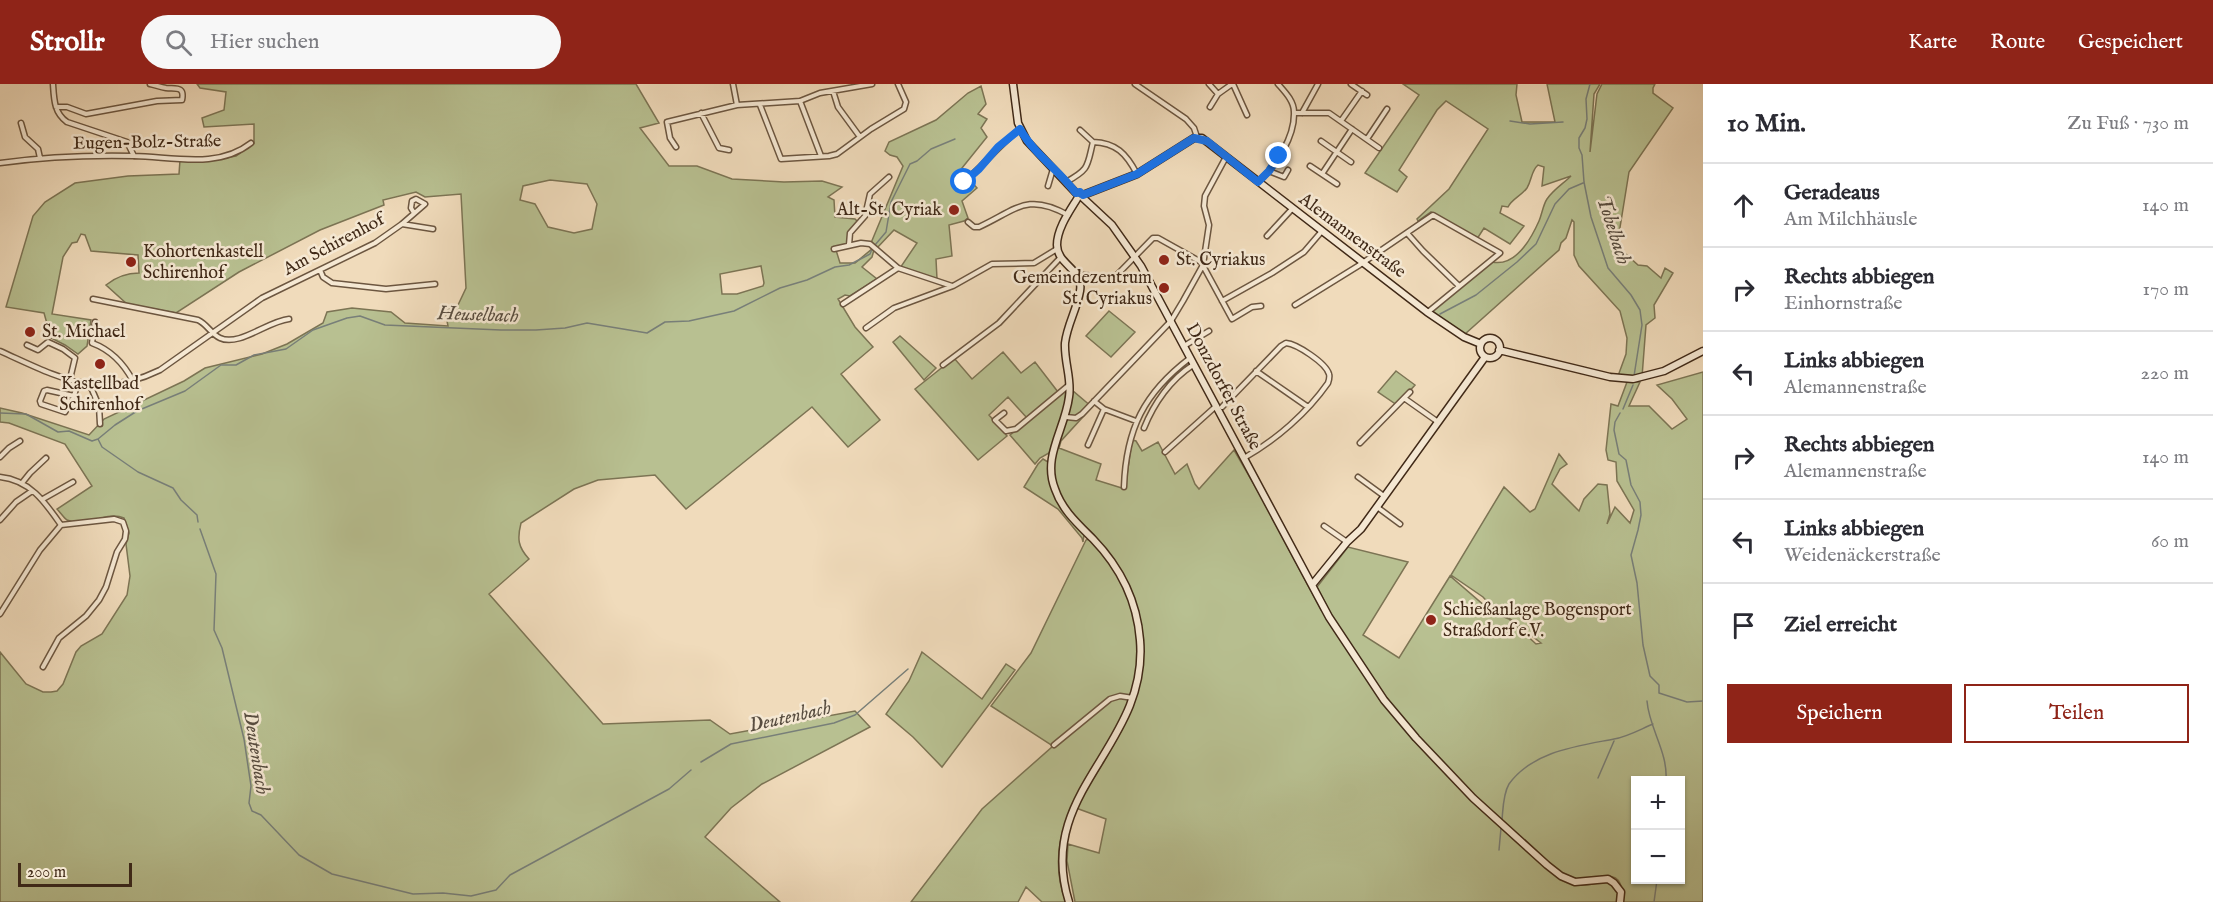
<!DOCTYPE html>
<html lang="de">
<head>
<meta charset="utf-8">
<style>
  body { margin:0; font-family:"IM FELL English",serif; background:#f7f7f7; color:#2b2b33 }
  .controls { position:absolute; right:18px; bottom:18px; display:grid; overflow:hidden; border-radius:0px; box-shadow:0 2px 4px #0004 }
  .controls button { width:54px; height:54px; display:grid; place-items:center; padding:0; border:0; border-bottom:2px solid #e1e1e2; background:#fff; color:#2b2b33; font:30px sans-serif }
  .scale { position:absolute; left:18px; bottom:15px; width:114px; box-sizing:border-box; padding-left:6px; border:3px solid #402917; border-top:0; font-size:16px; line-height:21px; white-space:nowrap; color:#402917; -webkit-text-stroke:4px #f5e8d3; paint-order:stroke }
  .stop { position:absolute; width:18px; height:18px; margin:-14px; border:4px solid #1a73e8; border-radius:50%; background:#fff }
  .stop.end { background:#1a73e8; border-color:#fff; box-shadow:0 2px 6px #0008 }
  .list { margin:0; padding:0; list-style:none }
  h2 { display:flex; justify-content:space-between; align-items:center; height:78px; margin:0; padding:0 24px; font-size:26px }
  h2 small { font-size:20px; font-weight:400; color:#7c7c81 }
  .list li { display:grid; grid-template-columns:39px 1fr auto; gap:18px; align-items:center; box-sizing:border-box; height:84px; padding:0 24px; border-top:2px solid #e1e1e2 }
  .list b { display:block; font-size:22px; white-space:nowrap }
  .list p { margin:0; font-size:20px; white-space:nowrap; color:#7c7c81 }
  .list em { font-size:20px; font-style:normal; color:#7c7c81 }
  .actions { display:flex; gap:12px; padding:18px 24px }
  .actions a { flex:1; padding:14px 0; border:2px solid #8f2418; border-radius:0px; text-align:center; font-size:21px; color:#8f2418 }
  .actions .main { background:#8f2418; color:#fff }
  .icon { flex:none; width:33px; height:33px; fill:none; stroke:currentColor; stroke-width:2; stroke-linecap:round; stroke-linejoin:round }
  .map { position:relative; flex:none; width:1703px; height:818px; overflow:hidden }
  header { display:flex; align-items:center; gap:36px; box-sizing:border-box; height:84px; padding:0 30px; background:#8f2418; color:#fff }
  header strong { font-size:28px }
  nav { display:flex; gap:33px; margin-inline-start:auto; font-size:21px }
  .search { width:420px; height:54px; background:#f7f7f7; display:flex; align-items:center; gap:15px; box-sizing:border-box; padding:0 21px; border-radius:33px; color:#7c7c81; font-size:22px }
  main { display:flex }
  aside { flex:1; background:#fff }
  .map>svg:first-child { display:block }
  .green { fill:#b8c091; stroke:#7c7454; stroke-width:1.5; fill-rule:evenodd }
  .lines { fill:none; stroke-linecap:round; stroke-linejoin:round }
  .stream { stroke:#787f79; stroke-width:1.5 }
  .street-casing { stroke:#6c5640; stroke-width:7 }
  .secondary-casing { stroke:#402917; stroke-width:9 }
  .street { stroke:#f5e8d3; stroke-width:4 }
  .secondary { stroke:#f5e8d3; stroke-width:6 }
  .route { stroke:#1a73e8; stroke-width:8 }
  .poi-dot { fill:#8f2418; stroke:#f5e8d3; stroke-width:2 }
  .labels { text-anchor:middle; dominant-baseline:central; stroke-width:5; stroke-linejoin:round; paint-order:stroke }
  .street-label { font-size:18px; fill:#402917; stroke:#f5e8d3 }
  .poi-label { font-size:18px; fill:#402917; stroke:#f5e8d3; text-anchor:start }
  .water-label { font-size:20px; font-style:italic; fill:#584d40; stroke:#f5e8d3 }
</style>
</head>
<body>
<header>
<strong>Strollr</strong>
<div class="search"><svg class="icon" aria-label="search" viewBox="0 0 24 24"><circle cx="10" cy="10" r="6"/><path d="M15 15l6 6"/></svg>Hier suchen</div>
<nav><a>Karte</a><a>Route</a><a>Gespeichert</a></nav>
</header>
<main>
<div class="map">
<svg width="1703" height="818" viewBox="0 0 1703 818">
  <rect width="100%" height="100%" fill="#f0dbbb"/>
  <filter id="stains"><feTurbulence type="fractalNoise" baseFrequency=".00333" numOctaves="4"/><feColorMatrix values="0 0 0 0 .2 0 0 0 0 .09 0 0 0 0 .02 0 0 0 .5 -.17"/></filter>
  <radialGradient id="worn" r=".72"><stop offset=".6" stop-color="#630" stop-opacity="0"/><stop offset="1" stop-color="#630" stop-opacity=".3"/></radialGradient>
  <path class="green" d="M197 0H636L659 39 640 44 669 82H697L732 95 784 98 822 97 842 103 828 113 834 116 835 133 855 135 859 139 850 146 847 160 836 166 840 179H855L872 165 874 166 872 173 862 183 877 195 850 212 845 211 838 215 855 243 873 263 841 290 880 336 848 363 812 323 686 425 655 391 598 396 574 405 521 439C517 455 518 463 529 475L489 510 603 640 710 636 730 650 855 627 870 643 762 700 731 724 705 753 780 818H0V568L26 600 43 608H51L57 607 63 600 76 568 81 562 102 550 127 511 130 492 126 460 129 449 124 434C106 426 86 445 67 436 64 434 60 428 57 425L92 402 65 360 9 339 0 338V324L22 329 89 351 104 335 184 297 205 284 262 270 287 260 323 239 327 228 352 224 391 228 405 239 448 242 445 227 458 221 466 204 461 110 425 113 416 108 383 116 384 121 320 146 239 188 176 229 127 220 106 201C116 193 126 189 139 189L138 171 91 167 85 151 81 150 77 158 72 159 63 173 52 230 91 236 87 262 78 270 65 261 51 254 44 229 6 223 33 132 45 118 75 99 128 92 179 90 180 76H214L236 72 254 59V40L204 43 202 34 224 26 226 8 200 4ZM550 96 587 100 597 120 592 145 574 149 548 143 535 120 520 116 523 102ZM761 182 764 199 763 202 737 210H722L720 190Z
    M1403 0H1517L1516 11 1522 38H1555L1547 0H1600L1594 10 1590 68 1597 10 1602 0H1655L1653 4V9L1673 24 1629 88 1617 162 1638 181 1647 182 1661 194 1665 184 1673 189 1654 221 1655 234 1646 241 1642 293 1618 292 1626 270 1627 254 1620 227 1579 182 1574 171V138L1572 136 1566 154 1561 159 1559 166 1465 250H1462L1430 228 1492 178C1515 183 1531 155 1539 137 1542 130 1543 121 1547 115 1554 105 1563 100 1571 92L1542 102 1544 83 1538 81C1531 87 1532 96 1527 104 1521 112 1512 115 1508 123L1502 122 1500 129 1524 142 1510 160 1484 144 1477 155 1431 128 1418 137 1417 135 1449 105 1488 45 1446 17 1437 26 1399 86 1407 93 1397 108 1365 89 1419 11Z
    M981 2 986 20 978 30 987 35 981 44 987 53 962 84 968 90 966 92 977 104 962 117 968 134 964 137 949 141 952 172 936 175 937 195 900 184 917 159 894 146 877 164 871 159 903 82 897 73 890 71 885 67 889 58 936 36 968 9Z
    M1109 227 1135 248 1111 273 1086 252Z
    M900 252 936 284 924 296 893 258Z
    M1003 268 1021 289 1035 278 1058 308 1027 334 1008 313 989 331 1007 352 978 376 915 305 954 274 972 295Z
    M1396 287 1415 301 1397 321 1378 308Z
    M1703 288V818H1622C1625 776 1597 799 1576 795 1568 794 1561 788 1555 784 1561 790 1570 800 1579 801 1597 803 1618 786 1618 818H1075L1067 777 1068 760 1099 769 1106 735 1076 724C1089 698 1107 675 1120 649 1147 602 1151 540 1123 491 1116 480 1106 470 1097 459 1081 440 1055 418 1053 391 1051 365 1068 334 1073 307L1092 323 1061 357 1059 364 1101 380 1096 396 1125 405 1132 356 1136 357 1142 367 1158 358 1175 390 1187 380 1195 400 1199 405 1234 366 1259 409 1321 526 1329 533 1332 532 1317 503 1348 463 1408 478 1363 551 1399 574 1450 492 1492 528 1509 535 1536 560 1541 559 1509 534 1494 525 1483 513 1451 491 1504 403 1530 428 1535 425 1559 370 1567 380 1560 385 1552 400 1579 427 1584 415 1598 400 1607 401 1610 430 1607 440 1615 423 1630 439 1634 426 1617 397 1616 378 1608 376 1606 366 1611 320 1618 322 1627 298H1640L1629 322H1649L1672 345 1687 335 1672 315 1657 301ZM1636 696H1680V796H1636Z
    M1066 305 1064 330 1049 369 1040 374 1035 380 1010 351Z
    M1043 375 1048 378C1049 409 1063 429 1084 451L1083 458 1082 454 1058 425 1024 403 1038 380Z
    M1089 455C1100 467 1111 478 1118 491 1139 532 1147 586 1126 629 1097 688 1037 745 1066 818H1042L1026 803 1018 818H911L982 725 1053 662 991 622 1031 569 1086 456Z
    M922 568 982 615 1006 580 1015 586 942 683 913 653 886 630 909 597Z"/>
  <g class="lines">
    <path class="stream" d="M1590 0 1586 15 1587 35 1585 44 1579 54V64L1582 71 1584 98 1591 133 1608 184 1631 211 1640 226 1642 241 1634 292
      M1510 37 1530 40 1563 38
      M875 161 886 148 891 118 910 80 917 77 931 65 955 55
      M1440 230 1476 211 1517 178 1536 160 1555 120 1569 105 1583 99
      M1623 325 1633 301
      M0 329 26 330 58 348 69 347 92 357 98 355 102 363 138 388 173 404 181 416 197 431 198 438
      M1620 329 1615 338 1614 346 1619 370 1626 376 1631 401 1640 418 1641 431 1638 446 1631 471 1637 499 1643 561 1650 592 1659 601V609L1687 618 1703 617
      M98 355 115 341 137 327 185 307 221 281H236L254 271 286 265 313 246 347 234 360 232 385 241 501 246H536L565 244 587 239 647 249 665 238 689 237 734 227 780 204 807 196 835 183 849 181 870 170 872 165
      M200 445 216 490 214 546 222 564 244 655 251 702 249 719 252 727 261 731 299 771 332 790 413 810 443 809 471 812 496 806 510 791 669 705 691 686
      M1647 617C1649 644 1668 668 1666 696
      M701 678 731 660 834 639 855 631 908 585
      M1598 694 1614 657
      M1502 736C1503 725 1503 710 1509 700 1533 667 1578 662 1614 655 1627 653 1641 645 1653 640
      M1499 766 1501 744
      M1654 818 1657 796"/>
    <g class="street-casing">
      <path id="street" d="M53 0C54 15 54 29 67 38L127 58 134 72
        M733 0 737 21
        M1135 0 1186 35 1194 44 1197 53
        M1209 0 1218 10
        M1233 0 1247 31
        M1351 0 1367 11
        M833 7 838 23 860 53
        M800 17 821 72
        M760 21 781 75 829 72 837 70 871 45 904 25 906 18 898 0
        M56 23H67L86 30 157 17 182 16C185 2 176 5 166 4 160 3 155 1 150 0
        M1210 23 1218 10 1232 0
        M701 29 719 64 729 66
        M1294 29H1329L1379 64
        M1302 29 1318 0
        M1341 37 1362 7
        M21 39 25 53 38 65 40 74
        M1080 46 1093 58
        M1367 55 1387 25
        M1321 57 1351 78
        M676 63 670 54 667 38 737 21 800 17 820 9 872 0
        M0 79C44 73 90 71 134 72 174 73 218 85 251 59
        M1310 82 1337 100
        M1269 87 1284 93 1288 86
        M1322 90 1352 45
        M964 98C984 81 999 61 1020 45
        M1066 98C1090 85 1087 82 1093 58 1116 59 1126 69 1137 90
        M1258 98C1276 82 1295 53 1294 28 1294 17 1285 8 1278 0
        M1048 102 1053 85
        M968 138 974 143H979C1016 126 1027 108 1068 131
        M402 140 433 145
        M1407 149 1423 167 1459 202
        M1267 152 1292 125
        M849 161 850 149 865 132 870 110 889 93
        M834 165 861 159 870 160 898 184 952 202
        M320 186 323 193 332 199 386 205 435 200
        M1078 192C1090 188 1100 198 1112 196L1153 154H1158L1201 178 1232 235 1252 223 1261 222
        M93 215 198 236C207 240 211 250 220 254 239 263 268 237 289 235
        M1222 217 1272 189 1304 168 1322 147
        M843 220 898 184
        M1295 221 1358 182 1433 131 1500 169 1428 228
        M95 238 92 259C111 266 124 280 133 297
        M866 244 894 224 953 202 992 180 1034 179 1057 165
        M27 261 38 266 48 258 63 265 75 274 70 295
        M1184 262 1209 247
        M0 267C58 293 97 317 160 286L262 214 375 159 402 140 425 120 416 115 412 117 411 124 414 129
        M943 281 999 239 1061 173
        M1256 287 1308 323
        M90 301 99 322 100 340
        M74 312 47 306 44 307 40 317 41 320 65 328 74 312 78 298
        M1404 314 1438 338
        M1094 317 1104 325 1136 337
        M1222 323 1281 262 1286 259C1297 260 1326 279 1329 290 1330 293 1329 296 1328 299 1307 329 1276 356 1244 374
        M1004 329 995 336 1006 347 1016 345 1069 301
        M1066 333 1076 334 1082 330 1171 237 1183 217 1203 181 1209 141 1204 122 1205 112 1226 73
        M1144 344C1154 319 1171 295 1193 281
        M1360 359 1410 308
        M1088 361 1104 325
        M1165 368 1215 323
        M0 373 9 364 20 357
        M0 393C30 396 45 418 61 441L114 435 123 438 126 447 125 455 117 468 106 503 99 516 86 532 59 554 43 583
        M1358 393 1384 412
        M22 399 30 389 46 374
        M1124 403C1126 345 1144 309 1190 274
        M43 415 73 398
        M1377 423 1400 440
        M0 436 16 418 32 407
        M1324 442 1347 458
        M0 530 40 466 61 441
        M1054 661 1110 615 1120 612 1133 614"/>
    </g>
    <g class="secondary-casing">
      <path id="secondary" d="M1013 0 1018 39 1027 57 1076 109
        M1083 111 1137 90 1194 54H1202L1427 228 1464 253 1481 260
        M1083 114 1112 141 1141 182 1329 533 1384 616 1416 654 1473 714 1547 781 1561 792 1575 798 1608 795 1614 799 1621 808 1620 818
        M1480 264a10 10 0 1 1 20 0a10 10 0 1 1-20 0Z
        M1499 266 1610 293 1633 295 1664 287 1703 267
        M1312 501 1347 458 1361 445 1485 273
        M1069 818C1034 707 1149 663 1140 556 1137 517 1120 483 1093 455 1078 440 1062 426 1055 405 1042 373 1065 345 1069 313 1072 295 1064 278 1065 259 1067 241 1077 225 1080 207 1084 185 1057 181 1057 161 1057 145 1069 128 1077 115"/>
    </g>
    <use href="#street" class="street"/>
    <use href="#secondary" class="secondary"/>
  </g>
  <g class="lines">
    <path class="route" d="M964 98 979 85 998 63 1020 45C1034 70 1059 86 1076 109L1080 108 1083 111 1137 90 1194 54 1207 57 1258 98 1269 87 1279 72"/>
  </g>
  <g class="poi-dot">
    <circle cx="954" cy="126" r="6"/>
    <circle cx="1164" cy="176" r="6"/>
    <circle cx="131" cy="178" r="6"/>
    <circle cx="1164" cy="204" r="6"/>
    <circle cx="30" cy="248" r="6"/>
    <circle cx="100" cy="280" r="6"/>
    <circle cx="1431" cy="536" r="6"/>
  </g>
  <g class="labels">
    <g class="street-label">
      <text transform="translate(147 59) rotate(-1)">Eugen-Bolz-Straße</text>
      <text transform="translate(1352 152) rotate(37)">Alemannenstraße</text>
      <text transform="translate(334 161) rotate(-28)">Am Schirenhof</text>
      <text transform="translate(1223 303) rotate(62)">Donzdorfer Straße</text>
    </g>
    <g class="poi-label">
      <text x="942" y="126" text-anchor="end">Alt-St. Cyriak</text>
      <text x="143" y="168">Kohortenkastell<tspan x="143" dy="21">Schirenhof</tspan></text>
      <text x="1176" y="176">St. Cyriakus</text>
      <text x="1152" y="194" text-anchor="end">Gemeindezentrum<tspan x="1152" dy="21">St. Cyriakus</tspan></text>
      <text x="42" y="248">St. Michael</text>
      <text x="100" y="300" text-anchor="middle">Kastellbad<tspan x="100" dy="21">Schirenhof</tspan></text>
      <text x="1443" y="526">Schießanlage Bogensport<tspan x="1443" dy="21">Straßdorf e.V.</tspan></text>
    </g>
    <g class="water-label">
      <text transform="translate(1613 146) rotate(72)">Tobelbach</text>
      <text transform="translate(478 231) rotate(2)">Heuselbach</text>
      <text transform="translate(790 633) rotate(-13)">Deutenbach</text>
      <text transform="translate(256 669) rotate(81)">Deutenbach</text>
    </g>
  </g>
  <rect width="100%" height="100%" filter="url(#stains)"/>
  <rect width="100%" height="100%" fill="url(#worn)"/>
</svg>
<div class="controls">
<button>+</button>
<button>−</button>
</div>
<div class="scale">200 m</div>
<div class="stop" style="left:964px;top:98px"></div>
<div class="stop end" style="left:1279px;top:72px"></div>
</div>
<aside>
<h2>10 Min.<small>Zu Fuß · 730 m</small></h2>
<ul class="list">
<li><svg class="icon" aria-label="ahead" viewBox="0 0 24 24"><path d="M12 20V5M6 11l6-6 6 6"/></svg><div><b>Geradeaus</b><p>Am Milchhäusle</p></div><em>140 m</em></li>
<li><svg class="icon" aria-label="right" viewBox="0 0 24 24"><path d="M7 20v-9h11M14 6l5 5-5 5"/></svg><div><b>Rechts abbiegen</b><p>Einhornstraße</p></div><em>170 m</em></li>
<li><svg class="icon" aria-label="left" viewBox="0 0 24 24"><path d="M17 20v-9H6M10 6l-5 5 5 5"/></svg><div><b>Links abbiegen</b><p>Alemannenstraße</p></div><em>220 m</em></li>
<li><svg class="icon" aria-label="right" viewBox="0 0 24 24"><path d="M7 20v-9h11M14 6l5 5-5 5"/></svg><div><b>Rechts abbiegen</b><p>Alemannenstraße</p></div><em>140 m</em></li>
<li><svg class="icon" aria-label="left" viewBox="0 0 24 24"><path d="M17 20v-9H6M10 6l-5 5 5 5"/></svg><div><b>Links abbiegen</b><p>Weidenäckerstraße</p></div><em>60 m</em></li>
<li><svg class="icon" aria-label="arrive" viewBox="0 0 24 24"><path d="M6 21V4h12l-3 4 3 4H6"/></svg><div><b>Ziel erreicht</b></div></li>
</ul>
<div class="actions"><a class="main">Speichern</a><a>Teilen</a></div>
</aside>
</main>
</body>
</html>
